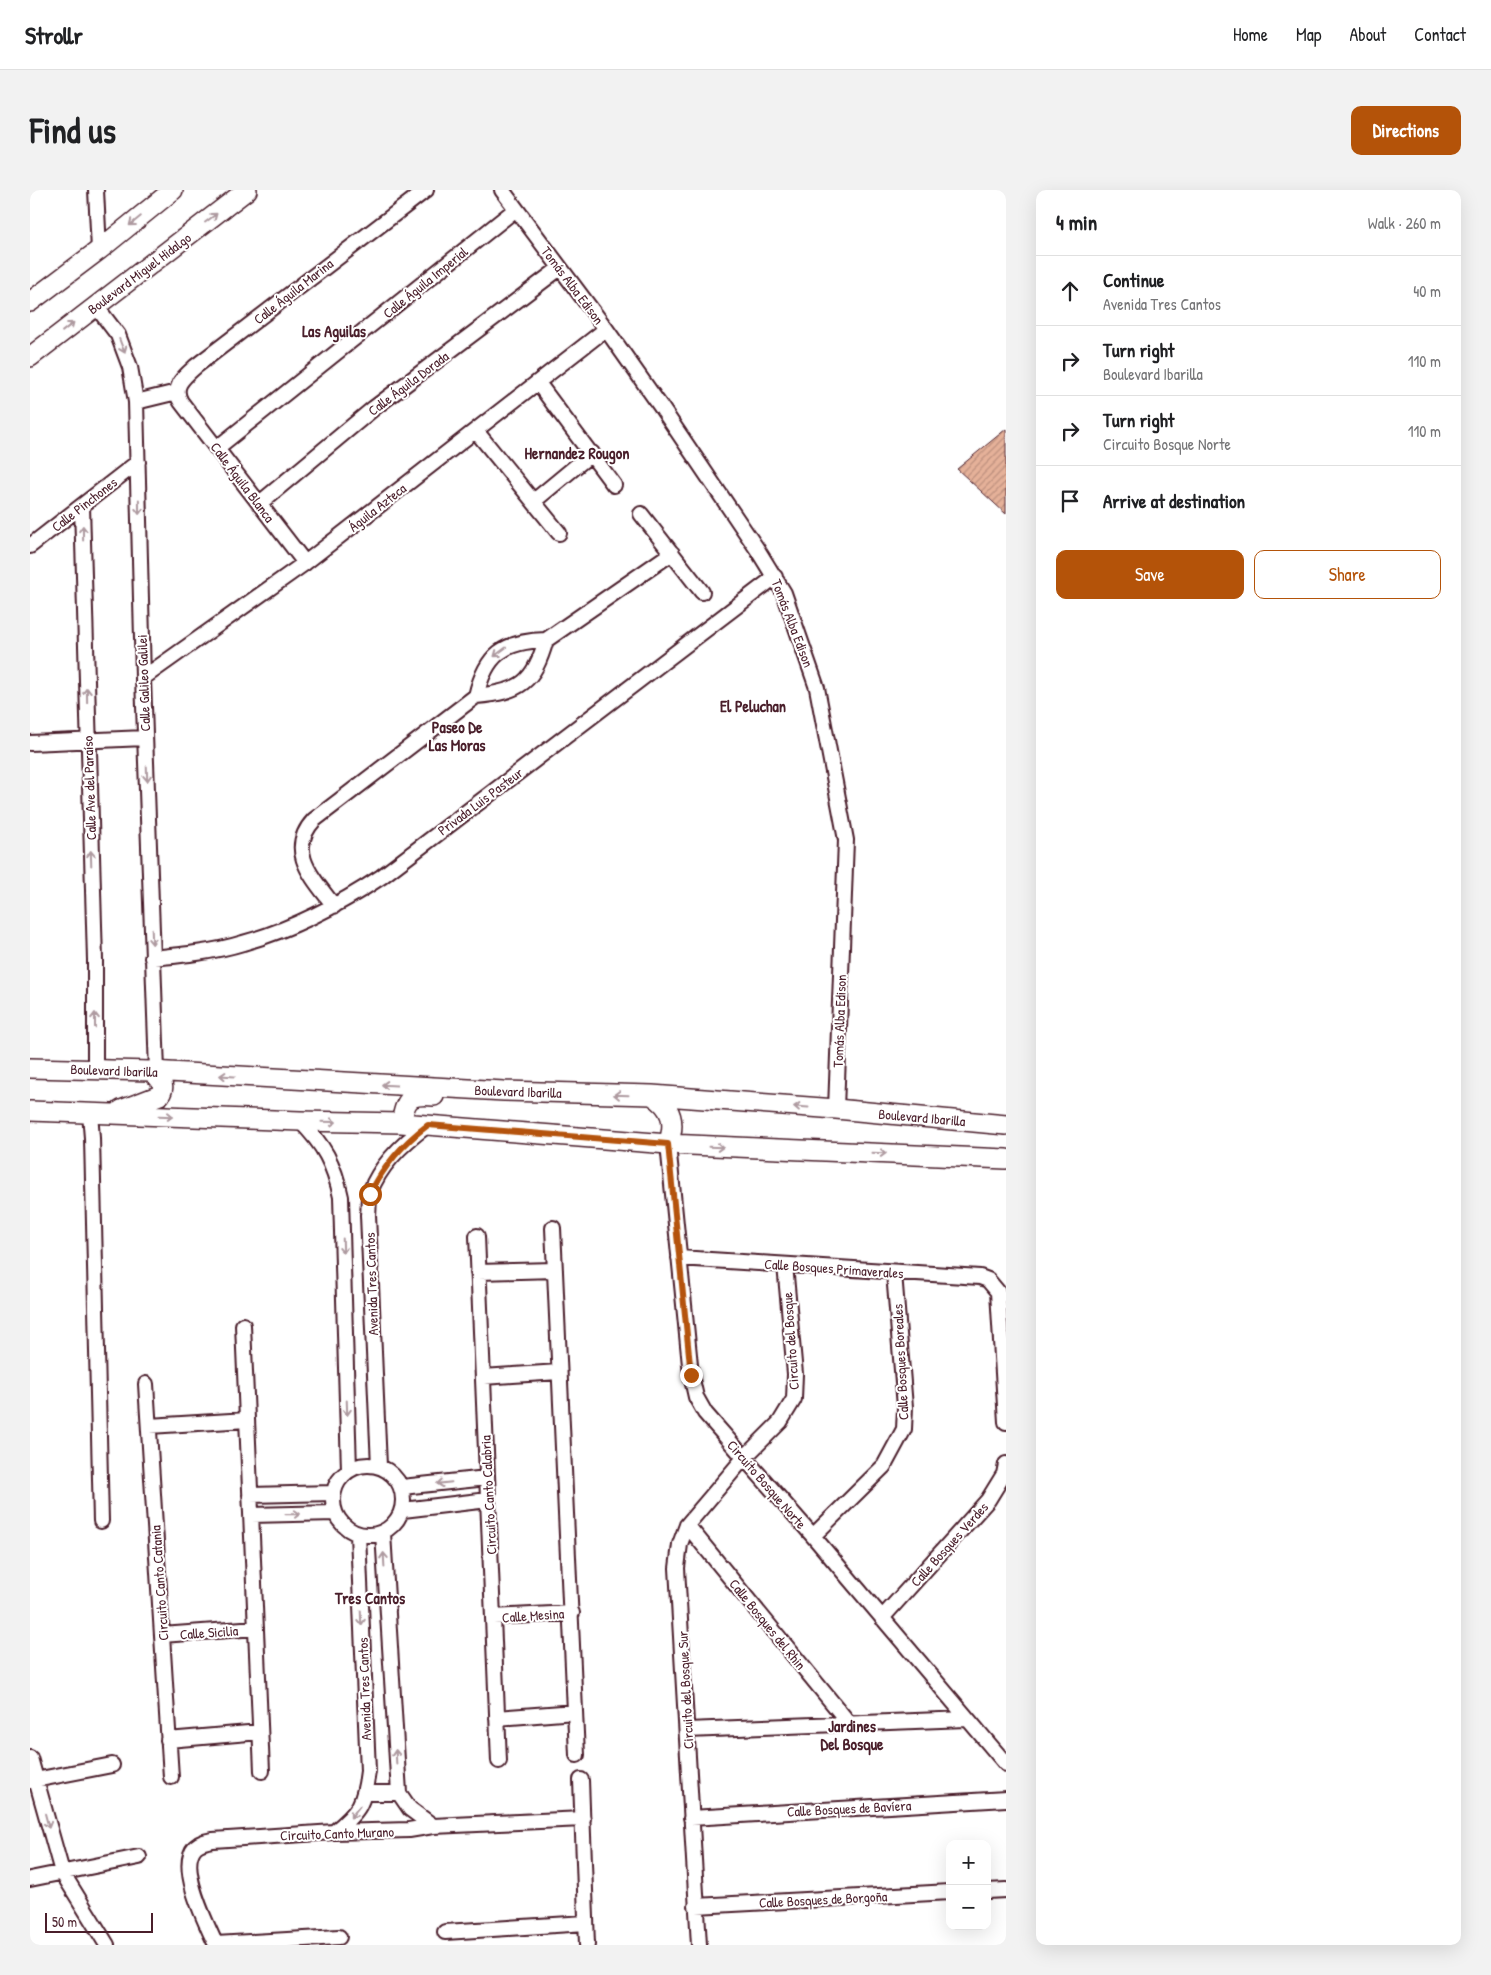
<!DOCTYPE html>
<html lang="en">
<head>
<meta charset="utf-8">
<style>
  body { margin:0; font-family:"Patrick Hand",sans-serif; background:#f2f2f2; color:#202124 }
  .controls { position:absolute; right:15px; bottom:15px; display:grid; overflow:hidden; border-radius:10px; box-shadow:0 5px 20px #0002 }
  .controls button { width:45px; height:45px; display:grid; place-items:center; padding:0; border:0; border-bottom:1px solid #e0e0e0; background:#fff; color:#202124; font:25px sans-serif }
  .scale { position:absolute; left:15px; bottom:12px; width:108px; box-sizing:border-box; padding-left:5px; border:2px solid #4a1f2b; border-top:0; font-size:14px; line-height:18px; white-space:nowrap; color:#4a1f2b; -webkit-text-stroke:4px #fff; paint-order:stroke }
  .stop { position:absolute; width:15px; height:15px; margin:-11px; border:4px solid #b45309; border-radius:50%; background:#fff }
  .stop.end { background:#b45309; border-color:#fff; box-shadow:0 1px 5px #0008 }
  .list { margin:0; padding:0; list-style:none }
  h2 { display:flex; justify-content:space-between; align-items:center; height:65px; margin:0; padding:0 20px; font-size:21px }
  h2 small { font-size:16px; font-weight:400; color:#757577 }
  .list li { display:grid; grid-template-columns:32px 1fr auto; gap:15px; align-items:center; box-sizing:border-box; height:70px; padding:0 20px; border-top:1px solid #e0e0e0 }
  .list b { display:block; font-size:19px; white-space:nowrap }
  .list p { margin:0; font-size:16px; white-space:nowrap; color:#757577 }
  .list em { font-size:16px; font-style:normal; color:#757577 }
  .actions { display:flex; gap:10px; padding:15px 20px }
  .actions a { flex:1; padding:11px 0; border:1px solid #b45309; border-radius:10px; text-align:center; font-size:18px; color:#b45309 }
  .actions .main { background:#b45309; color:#fff }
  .icon { flex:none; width:28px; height:28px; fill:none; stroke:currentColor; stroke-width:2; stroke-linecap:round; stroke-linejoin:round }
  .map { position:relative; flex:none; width:976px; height:1755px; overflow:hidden; border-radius:10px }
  header { display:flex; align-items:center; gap:30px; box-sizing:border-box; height:70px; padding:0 25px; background:#fff; border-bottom:1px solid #e0e0e0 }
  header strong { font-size:24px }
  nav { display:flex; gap:28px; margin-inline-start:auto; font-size:18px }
  .intro { display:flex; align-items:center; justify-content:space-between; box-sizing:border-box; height:120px; padding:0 30px }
  h1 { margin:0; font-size:35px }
  .button { padding:12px 22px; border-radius:10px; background:#b45309; color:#fff; font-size:18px; font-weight:700 }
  main { display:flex; gap:30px; padding:0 30px }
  aside { flex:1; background:#fff; border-radius:10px; box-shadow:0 5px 20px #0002 }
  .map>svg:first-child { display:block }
  .building { fill:url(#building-hatch); stroke:#4a1f2b }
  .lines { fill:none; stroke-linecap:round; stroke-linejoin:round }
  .street-casing { stroke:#4a1f2b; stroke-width:18 }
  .secondary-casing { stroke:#4a1f2b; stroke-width:22 }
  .street { stroke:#fff; stroke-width:14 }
  .secondary { stroke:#fff; stroke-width:19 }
  .oneway { stroke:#ae9aa0 }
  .route { stroke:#b45309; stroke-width:6 }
  .labels { text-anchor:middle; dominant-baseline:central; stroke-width:4; stroke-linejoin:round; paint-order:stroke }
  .street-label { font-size:14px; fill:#4a1f2b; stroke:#fff }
  .quarter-label { font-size:16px; font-weight:bold; fill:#4a1f2b; stroke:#fff }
</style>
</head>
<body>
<header>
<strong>Strollr</strong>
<nav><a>Home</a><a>Map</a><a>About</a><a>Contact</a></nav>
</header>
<div class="intro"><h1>Find us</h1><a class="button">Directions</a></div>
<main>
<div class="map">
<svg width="976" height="1755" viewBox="0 0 976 1755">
  <defs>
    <pattern id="building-hatch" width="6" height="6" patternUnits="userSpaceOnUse" patternTransform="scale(1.25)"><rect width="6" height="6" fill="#e5b199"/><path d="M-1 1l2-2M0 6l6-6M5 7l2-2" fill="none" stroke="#bc8f7d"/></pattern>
  </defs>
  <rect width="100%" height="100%" fill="#fff"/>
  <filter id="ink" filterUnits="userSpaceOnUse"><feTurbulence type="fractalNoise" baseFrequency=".02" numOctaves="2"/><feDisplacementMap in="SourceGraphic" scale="10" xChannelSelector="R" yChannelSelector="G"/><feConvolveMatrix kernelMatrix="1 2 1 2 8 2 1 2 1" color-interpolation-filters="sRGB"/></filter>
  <g filter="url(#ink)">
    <path class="building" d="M976 239V324L927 279Z"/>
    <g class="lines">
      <g class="street-casing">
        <path id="street" d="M66 0 69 60
          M472 0 576 139 631 217 727 359 754 403 787 498 816 650 806 919
          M66 116 88 145 100 177 106 212 113 488 127 881
          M508 193 584 295
          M106 212 147 202
          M446 241 529 343
          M187 258 486 19
          M504 311 562 263
          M230 313 344 218 530 78
          M52 316 65 770V879
          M611 324 672 402
          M0 356 108 272
          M275 373 151 212C141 196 155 186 166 176L396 0
          M113 488 275 373 576 139
          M446 506C456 464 474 451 516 450L642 363
          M0 553 115 548
          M304 716C284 689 255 661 284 630L446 506C491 502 504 492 516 450
          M122 768C153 765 184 762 213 753 263 739 309 715 351 687L745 387
          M60 924 62 948 71 1331
          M270 931C294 955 304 974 311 1007L319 1280
          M638 954 661 1185 666 1207 675 1223 783 1346 976 1574
          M523 1038 547 1565
          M447 1046 469 1571
          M649 1068 950 1087 958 1090 968 1102 976 1232
          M448 1082 525 1080
          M213 1135 232 1581
          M453 1187 529 1182
          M116 1194 141 1587
          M119 1236 217 1230
          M303 1310a35 35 0 1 1 70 0a35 35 0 1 1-70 0Z
          M349 1276 338 1025C339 1018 338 1009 340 1002 351 973 374 952 398 935
          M372 1297 457 1288
          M220 1305 303 1303
          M373 1320 458 1310
          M221 1325 305 1323
          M657 1335 818 1532
          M353 1343 369 1603 380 1619 403 1636
          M783 1346 854 1276 874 1239 875 1217 864 1083
          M464 1427 542 1423
          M852 1428 958 1310 974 1284 976 1274
          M132 1445 226 1438
          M467 1528 545 1522
          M657 1540 936 1529
          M138 1550 230 1542
          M0 1568 32 1682 77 1755
          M551 1590 557 1755
          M0 1591 82 1575
          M335 1603H369
          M661 1628 976 1609
          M304 1642C330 1621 334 1613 338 1581L328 1344
          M0 1689 109 1667
          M957 1701 976 1700
          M666 1716 920 1702
          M415 1742 556 1733
          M186 1754 309 1747
          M186 1755C177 1735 147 1677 165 1657 170 1652 177 1651 183 1650L304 1642 379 1640 403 1636 553 1629
          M669 1755 647 1378 650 1354 657 1335 714 1268 750 1232 764 1209 765 1184 755 1075"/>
      </g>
      <g class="secondary-casing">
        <path id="secondary" d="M0 112 69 60 143 0
          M0 167 217 0
          M0 878 121 881 474 901 622 905 806 919 976 935
          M622 905C642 917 646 933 638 954
          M91 920 130 905C137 894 129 888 121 881
          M0 921 270 931 371 933 638 954 976 969
          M371 933C376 909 378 904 404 906"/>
      </g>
      <use href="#street" class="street"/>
      <use href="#secondary" class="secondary"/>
    </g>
    <defs><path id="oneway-shaft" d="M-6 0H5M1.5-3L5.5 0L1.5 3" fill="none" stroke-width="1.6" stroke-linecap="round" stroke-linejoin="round" transform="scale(1.25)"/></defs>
    <g class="oneway">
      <use href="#oneway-shaft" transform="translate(181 28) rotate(-37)"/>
      <use href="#oneway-shaft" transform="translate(105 31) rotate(141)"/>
      <use href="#oneway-shaft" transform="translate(38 137) rotate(-38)"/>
      <use href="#oneway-shaft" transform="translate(92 156) rotate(69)"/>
      <use href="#oneway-shaft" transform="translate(109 317) rotate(89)"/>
      <use href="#oneway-shaft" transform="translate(53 343) rotate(-91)"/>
      <use href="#oneway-shaft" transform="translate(470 462) rotate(143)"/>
      <use href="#oneway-shaft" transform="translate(57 505) rotate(-91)"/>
      <use href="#oneway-shaft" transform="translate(117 584) rotate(88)"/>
      <use href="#oneway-shaft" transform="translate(61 668) rotate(-92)"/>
      <use href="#oneway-shaft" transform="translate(122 747) rotate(88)"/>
      <use href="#oneway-shaft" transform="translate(65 830) rotate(-90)"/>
      <use href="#oneway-shaft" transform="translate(197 886) rotate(-176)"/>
      <use href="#oneway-shaft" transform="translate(359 895) rotate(-177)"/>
      <use href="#oneway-shaft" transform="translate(591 905) rotate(-178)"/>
      <use href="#oneway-shaft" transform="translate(771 917) rotate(-176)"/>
      <use href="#oneway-shaft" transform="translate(136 926) rotate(2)"/>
      <use href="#oneway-shaft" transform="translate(299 932) rotate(1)"/>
      <use href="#oneway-shaft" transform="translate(686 957) rotate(2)"/>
      <use href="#oneway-shaft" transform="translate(849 963) rotate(2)"/>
      <use href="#oneway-shaft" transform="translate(313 1056) rotate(88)"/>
      <use href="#oneway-shaft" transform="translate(317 1218) rotate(88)"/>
      <use href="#oneway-shaft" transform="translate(414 1293) rotate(174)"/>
      <use href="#oneway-shaft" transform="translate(263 1324) rotate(-1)"/>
      <use href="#oneway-shaft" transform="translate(354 1370) rotate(-93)"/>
      <use href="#oneway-shaft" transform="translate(331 1428) rotate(88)"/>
      <use href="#oneway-shaft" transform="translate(366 1567) rotate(-93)"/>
      <use href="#oneway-shaft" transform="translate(325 1622) rotate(128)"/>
      <use href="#oneway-shaft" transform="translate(17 1631) rotate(75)"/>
    </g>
  </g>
  <g class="lines" filter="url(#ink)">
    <path class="route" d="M340 1004C354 975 372 954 398 935L638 954 661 1185"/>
  </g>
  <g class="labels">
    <g class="street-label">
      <text transform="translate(109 83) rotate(-37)">Boulevard Miguel Hidalgo</text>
      <text transform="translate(395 92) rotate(-39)">Calle Águila Imperial</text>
      <text transform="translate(543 95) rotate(53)">Tomás Alba Edison</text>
      <text transform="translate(263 101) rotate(-38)">Calle Águila Marina</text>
      <text transform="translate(378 193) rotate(-37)">Calle Águila Dorada</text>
      <text transform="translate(213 292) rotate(53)">Calle Águila Blanca</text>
      <text transform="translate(54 314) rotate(-38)">Calle Pinchones</text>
      <text transform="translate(347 317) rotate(-38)">Águila Azteca</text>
      <text transform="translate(763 433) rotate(69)">Tomás Alba Edison</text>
      <text transform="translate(113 493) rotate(-92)">Calle Galileo Galilei</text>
      <text transform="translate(59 598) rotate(-92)">Calle Ave del Paraíso</text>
      <text transform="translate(450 611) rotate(-37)">Privada Luis Pasteur</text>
      <text transform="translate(809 831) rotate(-88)">Tomás Alba Edison</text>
      <text transform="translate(84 880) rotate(2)">Boulevard Ibarilla</text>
      <text transform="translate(488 901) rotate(2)">Boulevard Ibarilla</text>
      <text transform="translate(892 927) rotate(5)">Boulevard Ibarilla</text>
      <text transform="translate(804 1078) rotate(4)">Calle Bosques Primaverales</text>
      <text transform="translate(341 1094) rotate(-92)">Avenida Tres Cantos</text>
      <text transform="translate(760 1151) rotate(-94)">Circuito del Bosque</text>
      <text transform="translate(870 1172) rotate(-93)">Calle Bosques Boreales</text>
      <text transform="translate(737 1294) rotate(49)">Circuito Bosque Norte</text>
      <text transform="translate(458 1305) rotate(-93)">Circuito Canto Calabria</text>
      <text transform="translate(919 1354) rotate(-48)">Calle Bosques Verdes</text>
      <text transform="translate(129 1393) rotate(-94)">Circuito Canto Catania</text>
      <text transform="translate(503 1425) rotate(-4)">Calle Mesina</text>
      <text transform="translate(738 1434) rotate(51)">Calle Bosques del Rhin</text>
      <text transform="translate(179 1442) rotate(-4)">Calle Sicilia</text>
      <text transform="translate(334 1499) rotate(-92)">Avenida Tres Cantos</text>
      <text transform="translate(655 1500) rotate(-93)">Circuito del Bosque Sur</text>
      <text transform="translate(819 1618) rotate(-3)">Calle Bosques de Bavíera</text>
      <text transform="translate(307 1643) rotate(-2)">Circuito Canto Murano</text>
      <text transform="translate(793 1709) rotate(-3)">Calle Bosques de Borgoña</text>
    </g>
    <g class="quarter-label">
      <text x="304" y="141">Las Aguilas</text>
      <text x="547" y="263">Hernandez Rougon</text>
      <text x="723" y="516">El Peluchan</text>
      <text x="427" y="537">Paseo De<tspan x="427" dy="18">Las Moras</tspan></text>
      <text x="340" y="1408">Tres Cantos</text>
      <text x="822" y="1536">Jardines<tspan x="822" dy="18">Del Bosque</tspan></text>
    </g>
  </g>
</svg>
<div class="controls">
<button>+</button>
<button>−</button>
</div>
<div class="scale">50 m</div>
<div class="stop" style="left:340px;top:1004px"></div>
<div class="stop end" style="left:661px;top:1185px"></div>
</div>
<aside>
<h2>4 min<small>Walk · 260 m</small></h2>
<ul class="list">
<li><svg class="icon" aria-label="ahead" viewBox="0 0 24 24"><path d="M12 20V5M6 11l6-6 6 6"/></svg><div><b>Continue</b><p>Avenida Tres Cantos</p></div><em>40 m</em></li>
<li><svg class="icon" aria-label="right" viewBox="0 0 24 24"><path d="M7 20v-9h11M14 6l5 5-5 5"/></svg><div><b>Turn right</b><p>Boulevard Ibarilla</p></div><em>110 m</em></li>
<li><svg class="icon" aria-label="right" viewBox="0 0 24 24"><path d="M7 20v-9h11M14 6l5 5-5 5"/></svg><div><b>Turn right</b><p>Circuito Bosque Norte</p></div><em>110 m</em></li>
<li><svg class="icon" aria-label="arrive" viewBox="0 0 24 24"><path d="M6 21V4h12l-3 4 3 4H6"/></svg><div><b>Arrive at destination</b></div></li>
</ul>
<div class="actions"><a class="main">Save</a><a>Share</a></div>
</aside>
</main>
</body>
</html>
